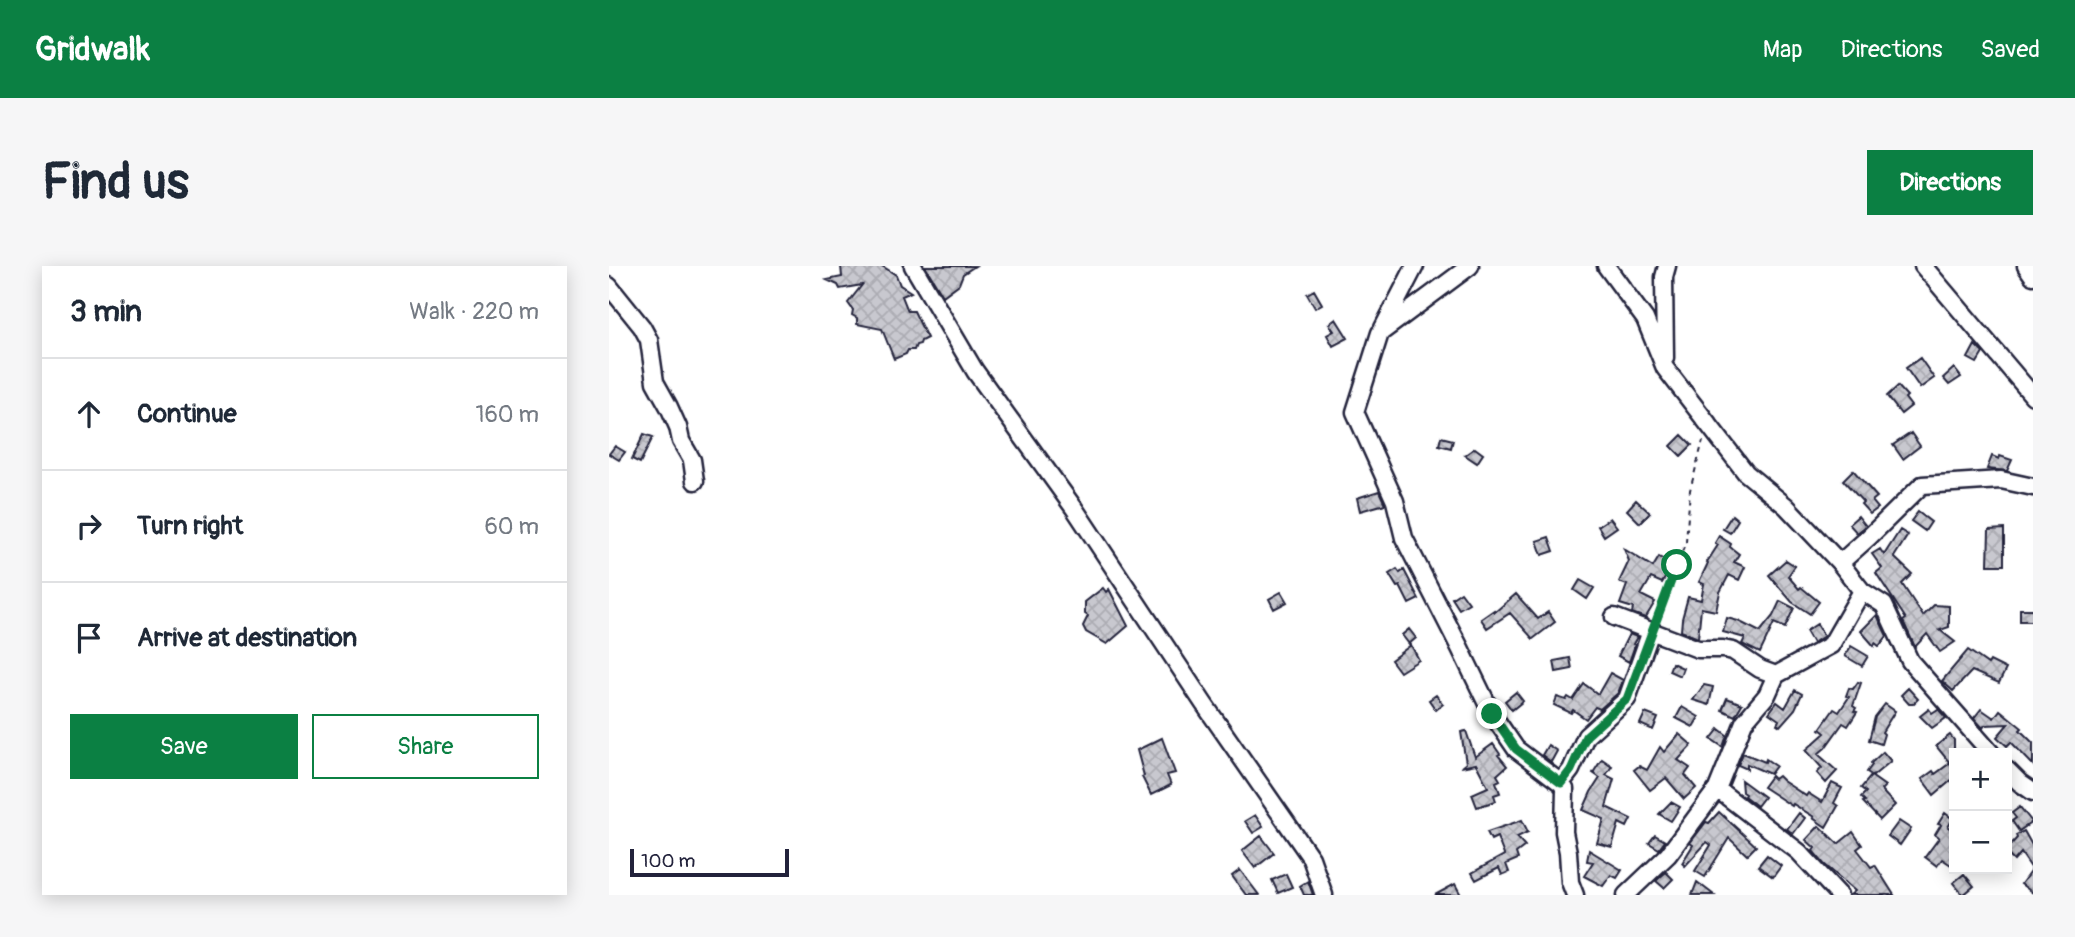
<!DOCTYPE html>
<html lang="en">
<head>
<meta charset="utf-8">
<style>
  body { margin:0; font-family:Pangolin,sans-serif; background:#f6f6f7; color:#1f2937 }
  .controls { position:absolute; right:21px; bottom:21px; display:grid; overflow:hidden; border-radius:0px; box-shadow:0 4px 18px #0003 }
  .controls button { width:63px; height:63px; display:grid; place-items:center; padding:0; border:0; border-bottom:2px solid #e0e1e3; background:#fff; color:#1f2937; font:35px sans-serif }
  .scale { position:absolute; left:21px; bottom:18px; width:159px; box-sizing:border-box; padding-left:7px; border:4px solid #22223b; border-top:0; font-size:19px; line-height:24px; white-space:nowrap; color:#22223b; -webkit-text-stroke:5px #fff; paint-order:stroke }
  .stop { position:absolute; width:21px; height:21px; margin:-16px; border:5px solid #0b8043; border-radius:50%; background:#fff }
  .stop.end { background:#0b8043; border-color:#fff; box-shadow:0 2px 7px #0008 }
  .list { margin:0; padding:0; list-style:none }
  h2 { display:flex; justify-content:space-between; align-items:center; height:91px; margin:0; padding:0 28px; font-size:30px }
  h2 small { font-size:23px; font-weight:400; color:#747a83 }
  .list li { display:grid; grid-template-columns:46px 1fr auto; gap:21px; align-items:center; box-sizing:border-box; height:112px; padding:0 28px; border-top:2px solid #e0e1e3 }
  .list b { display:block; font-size:26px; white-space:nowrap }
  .list em { font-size:23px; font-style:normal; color:#747a83 }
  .actions { display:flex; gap:14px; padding:21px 28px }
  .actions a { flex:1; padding:16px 0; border:2px solid #0b8043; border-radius:0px; text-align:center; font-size:24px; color:#0b8043 }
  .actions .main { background:#0b8043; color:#fff }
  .icon { flex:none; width:38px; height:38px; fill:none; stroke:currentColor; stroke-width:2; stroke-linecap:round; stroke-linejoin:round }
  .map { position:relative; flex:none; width:1424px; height:629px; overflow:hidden; border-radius:0px }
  header { display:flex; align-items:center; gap:42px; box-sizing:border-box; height:98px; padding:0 35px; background:#0b8043; color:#fff }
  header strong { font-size:33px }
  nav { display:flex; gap:38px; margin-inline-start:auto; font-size:24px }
  .intro { display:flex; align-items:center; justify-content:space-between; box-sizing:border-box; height:168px; padding:0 42px }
  h1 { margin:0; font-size:49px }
  .button { padding:18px 32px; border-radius:0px; background:#0b8043; color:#fff; font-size:24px; font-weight:700 }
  main { display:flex; gap:42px; padding:0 42px }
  aside { flex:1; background:#fff; border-radius:0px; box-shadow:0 4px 18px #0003 }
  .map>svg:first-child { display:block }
  .building { fill:url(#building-cross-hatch); stroke:#22223b; stroke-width:2 }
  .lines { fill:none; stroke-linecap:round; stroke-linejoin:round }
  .minor-casing { stroke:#22223b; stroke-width:21 }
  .path { stroke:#22223b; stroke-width:2; stroke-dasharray:5 5; stroke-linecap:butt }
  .minor { stroke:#fff; stroke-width:16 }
  .route { stroke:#0b8043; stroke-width:9 }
</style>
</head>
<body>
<header>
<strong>Gridwalk</strong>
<nav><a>Map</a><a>Directions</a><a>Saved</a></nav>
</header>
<div class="intro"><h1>Find us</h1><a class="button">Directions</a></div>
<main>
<aside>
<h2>3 min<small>Walk · 220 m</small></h2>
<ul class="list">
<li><svg class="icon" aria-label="ahead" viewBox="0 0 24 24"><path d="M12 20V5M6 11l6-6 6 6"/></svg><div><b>Continue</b></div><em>160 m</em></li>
<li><svg class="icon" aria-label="right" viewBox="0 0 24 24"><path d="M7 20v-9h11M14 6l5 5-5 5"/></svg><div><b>Turn right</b></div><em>60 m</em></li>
<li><svg class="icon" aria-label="arrive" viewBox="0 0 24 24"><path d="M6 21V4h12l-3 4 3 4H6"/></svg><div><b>Arrive at destination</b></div></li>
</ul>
<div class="actions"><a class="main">Save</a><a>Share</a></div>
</aside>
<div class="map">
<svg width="1424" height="629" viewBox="0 0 1424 629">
  <defs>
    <pattern id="building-cross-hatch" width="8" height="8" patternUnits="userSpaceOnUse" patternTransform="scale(1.75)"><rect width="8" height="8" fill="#c8c8cf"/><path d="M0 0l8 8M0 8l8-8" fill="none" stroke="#acacb3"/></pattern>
  </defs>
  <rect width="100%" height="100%" fill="#fff"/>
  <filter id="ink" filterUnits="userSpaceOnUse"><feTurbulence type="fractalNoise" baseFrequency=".0143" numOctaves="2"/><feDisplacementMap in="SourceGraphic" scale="14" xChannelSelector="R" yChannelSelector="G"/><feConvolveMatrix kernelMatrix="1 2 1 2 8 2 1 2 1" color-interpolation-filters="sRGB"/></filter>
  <g filter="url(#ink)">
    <path class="building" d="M232 0H273L287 9 291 19 302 26 293 30 299 45H305L318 72 312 75 311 78 307 79 305 84H299L297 88 285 93 273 63 248 58V52L243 49 244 44 239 37 253 19 231 23 229 19 218 14 233 11Z
      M316 0H366L354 8 350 18 334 30Z
      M705 24 713 38 706 42 698 28Z
      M727 53 739 72 724 80 718 69 725 65 720 58Z
      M1366 79 1374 87 1368 97 1359 92Z
      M1311 92 1325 112 1311 122 1297 102Z
      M1345 102 1352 111 1340 119 1334 112Z
      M1289 120 1298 130 1296 132 1302 140 1292 148 1278 130Z
      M1302 167 1311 180 1294 193 1284 179Z
      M35 168 44 171 31 197 23 193Z
      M1073 169 1083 179 1072 190 1062 180Z
      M832 171 844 174 842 182 830 179Z
      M6 180 16 186 10 194 0 188Z
      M866 182 874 188 868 197 856 189Z
      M1383 190 1390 193 1391 190 1403 194 1398 205 1378 203Z
      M1244 204 1268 231 1263 235 1269 242 1261 248 1252 238 1254 236 1234 214Z
      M770 225 776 238 751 245 748 232Z
      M1027 234 1041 247 1031 257 1018 244Z
      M1309 246 1322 256 1316 265 1302 255Z
      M1123 249 1129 254 1121 267 1114 263Z
      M1249 250 1257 260 1248 267 1240 258Z
      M1001 252 1008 261 995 270 989 260Z
      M1395 263V299H1379L1380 264Z
      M1291 264 1299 269 1285 291 1303 308 1293 318 1314 350 1325 339 1340 340V361L1331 364 1346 376 1331 386 1318 368 1306 381 1294 355 1297 353 1267 307 1273 302 1263 288 1271 283 1275 289Z
      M1110 270 1122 278 1121 281 1130 288 1125 296 1136 301 1130 314 1120 309 1111 326 1107 345 1092 342 1089 372 1072 365 1073 353 1079 331 1092 334 1095 318 1090 316 1099 297 1098 296 1109 279 1106 277Z
      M940 271 945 285 933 289 928 275Z
      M1015 283 1044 301 1050 291 1064 299 1053 317 1042 312 1032 329 1046 336 1037 351 1039 353 1023 347 1024 342 1011 338 1018 319 1010 316 1020 295Z
      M1177 294 1186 300 1179 310 1190 323 1192 321 1210 336 1201 348 1183 336 1160 309Z
      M788 303 791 307 795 304 810 333 800 338 791 320 788 321 780 308Z
      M971 314 985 322 978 333 965 324Z
      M494 322 497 326 500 323 519 360 498 378 477 366 474 360 479 350 476 348V336Z
      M672 326 678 336 665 343 660 333Z
      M852 326 860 337 850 343 843 332Z
      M907 328 929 353 939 346 946 356 924 373 901 347 878 362 872 353 885 344 886 346Z
      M1171 335 1185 342 1176 362 1165 357 1151 387 1133 378 1136 372 1114 366 1118 352 1129 355 1151 366 1164 350Z
      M1411 343H1424V355H1411Z
      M1268 349 1278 370 1270 380 1266 377 1265 380 1252 365Z
      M1208 358 1215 370 1204 377 1197 365Z
      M800 363 807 372 800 378 793 369Z
      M1020 368 1028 371 1024 378 1026 379 1020 396 1009 390Z
      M802 379 810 394 791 406 782 394Z
      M1242 380 1259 390 1253 400 1236 390Z
      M1359 384 1379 398 1381 395 1397 403 1390 417 1363 405 1344 425 1333 415Z
      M961 392 963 403 947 406 945 395Z
      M1063 397 1074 402 1071 410 1060 405Z
      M1001 407 1014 414 1009 427 991 443 986 441 977 453 964 444 962 447 945 439 948 431 957 434 959 431 964 434 975 418 989 428Z
      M1249 416 1252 417 1244 440 1247 442 1245 445 1248 446 1239 460 1234 457 1216 482 1209 488 1228 505 1217 517 1208 507 1213 502 1197 484 1216 467 1211 463 1225 443 1230 446 1240 431 1237 430 1240 422 1244 423Z
      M1095 419 1104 421 1100 439 1084 434Z
      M1299 422 1309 433 1304 438H1300L1292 429Z
      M1186 424 1193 428 1186 443 1171 460 1168 458 1170 454 1160 447 1168 436 1176 442Z
      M907 426 914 435 903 444 896 435Z
      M827 429 834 438 827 444 820 434Z
      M1118 432 1133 438 1126 450 1113 444Z
      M1276 438 1286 445 1273 466 1275 468 1272 478 1260 474 1266 451Z
      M1073 441 1090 451 1084 461 1067 452Z
      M1320 443 1323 447 1329 443 1337 452 1323 462 1311 450Z
      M1372 443 1385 452 1391 444 1413 462 1411 464 1424 477V499L1402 476 1398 480 1388 471 1399 458 1376 459 1374 462 1365 452Z
      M1036 447 1049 452 1044 464 1031 458Z
      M1110 463 1118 469 1114 481 1102 473Z
      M857 465 866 491 884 478 891 488 889 489 898 500 888 509 891 514 887 516 891 527 885 529 887 535 868 541 863 528 879 521 867 498 852 501 857 497 852 466Z
      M1070 468 1083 479 1069 494 1081 502 1076 509 1087 522 1075 533 1057 512 1041 524 1025 504 1030 500 1038 504 1051 481 1055 486Z
      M1341 469 1345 474V512L1325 529 1313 513 1324 505 1326 508 1341 497 1327 480Z
      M553 472 566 507 558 509 562 519 542 529 533 511 535 510 528 484Z
      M939 479 948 485 942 496 933 489Z
      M1274 486 1282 495 1264 510 1258 506 1263 499 1262 497Z
      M1134 487 1156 496 1157 493 1167 500 1161 508 1138 498V503L1129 499Z
      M993 493 1003 500 997 509 1005 513 997 541 1022 553 1018 561 1010 557 1003 581 988 577 995 553 974 544 982 526 991 512 984 507Z
      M1162 510 1165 513 1169 510 1174 515 1197 530 1199 527 1213 536 1223 517 1233 522 1225 537 1229 540 1217 561 1204 552 1205 551 1184 538 1183 540 1154 521Z
      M1262 510 1276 520 1272 524 1286 539 1271 554 1254 536 1256 535 1252 531 1257 526 1252 522Z
      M1132 514 1155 531 1148 540 1135 530 1136 528 1133 526Z
      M1062 536 1071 541 1062 555 1050 548Z
      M1411 541 1423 556 1410 565 1403 555 1407 552 1403 547Z
      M1110 546 1147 580 1138 589 1120 572 1096 611 1086 605 1102 579 1098 576 1076 600 1073 597 1084 579 1081 577 1097 556 1100 557Z
      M1190 547 1196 552 1184 568 1178 563Z
      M1336 547 1344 553 1339 561 1345 565V601L1333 593 1328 600 1316 591 1330 572 1326 569 1332 559 1329 558Z
      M646 549 654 561 644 567 636 555Z
      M913 554 919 566 908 571 916 580 907 587 909 593 897 598 900 606 893 609 890 602 867 614 863 607 895 589 888 571 882 574 878 566Z
      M1290 555 1302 563 1291 579 1279 570Z
      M1210 560 1229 578 1244 566 1253 579 1248 583 1262 601 1266 599 1285 629H1241L1246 625 1215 598 1204 585 1206 582 1197 574Z
      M1415 565 1424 581V627L1412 618 1423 603 1412 587 1405 595 1398 588V583L1408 572 1407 569Z
      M1046 569 1056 575 1050 583 1040 577Z
      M652 570 665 587 646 602 633 585Z
      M980 584 1013 604 1008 612 1002 609 994 620 975 610 984 596 978 595Z
      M1158 589 1172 600 1164 611 1149 600Z
      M631 604 650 629H637L623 610Z
      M1057 606 1064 613 1055 622 1047 615Z
      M677 608 683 621 669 627 663 614Z
      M1355 608 1365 620 1354 629 1344 617Z
      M699 615 704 629H695L691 620Z
      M1088 616 1105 629H1083Z
      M846 618 852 629H826Z"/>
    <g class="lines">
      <g class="minor-casing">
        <path id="minor" d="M304 0 366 105 465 242 595 438 702 592 715 629
          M861 0 771 67 746 146 786 235 795 272 851 382 883 448 907 483 952 517
          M997 0 1036 53 1056 102 1137 207 1177 240 1231 297
          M1314 0 1424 130
          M1417 0 1424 10
          M0 20 33 61 40 74 46 116 60 141 69 161 72 175 83 194 86 215
          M774 62 806 0
          M1056 92 1055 11 1058 0
          M1253 325 1231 297 1260 271 1313 219 1392 214 1424 221
          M1005 351 1089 383H1114L1124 385 1151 403 1167 409 1158 429 1135 456 1108 523
          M1167 409 1222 379 1253 325 1275 339 1301 395 1382 487
          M1398 504 1411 517 1424 526
          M966 629 961 616 959 586 955 566 956 523 952 517 962 504 977 470 1018 433 1042 365
          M1017 629 1059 589 1108 523 1190 586 1230 629"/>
      </g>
      <path class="path" d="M1048 351 1077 276 1081 224 1094 175"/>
      <use href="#minor" class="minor"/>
    </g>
  </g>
  <g class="lines" filter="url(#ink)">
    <path class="route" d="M883 448 907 483 952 517 962 504 977 470 1018 433 1068 299"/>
  </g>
</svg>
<div class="controls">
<button>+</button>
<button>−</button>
</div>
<div class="scale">100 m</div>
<div class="stop" style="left:1068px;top:299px"></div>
<div class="stop end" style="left:883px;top:448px"></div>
</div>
</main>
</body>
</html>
